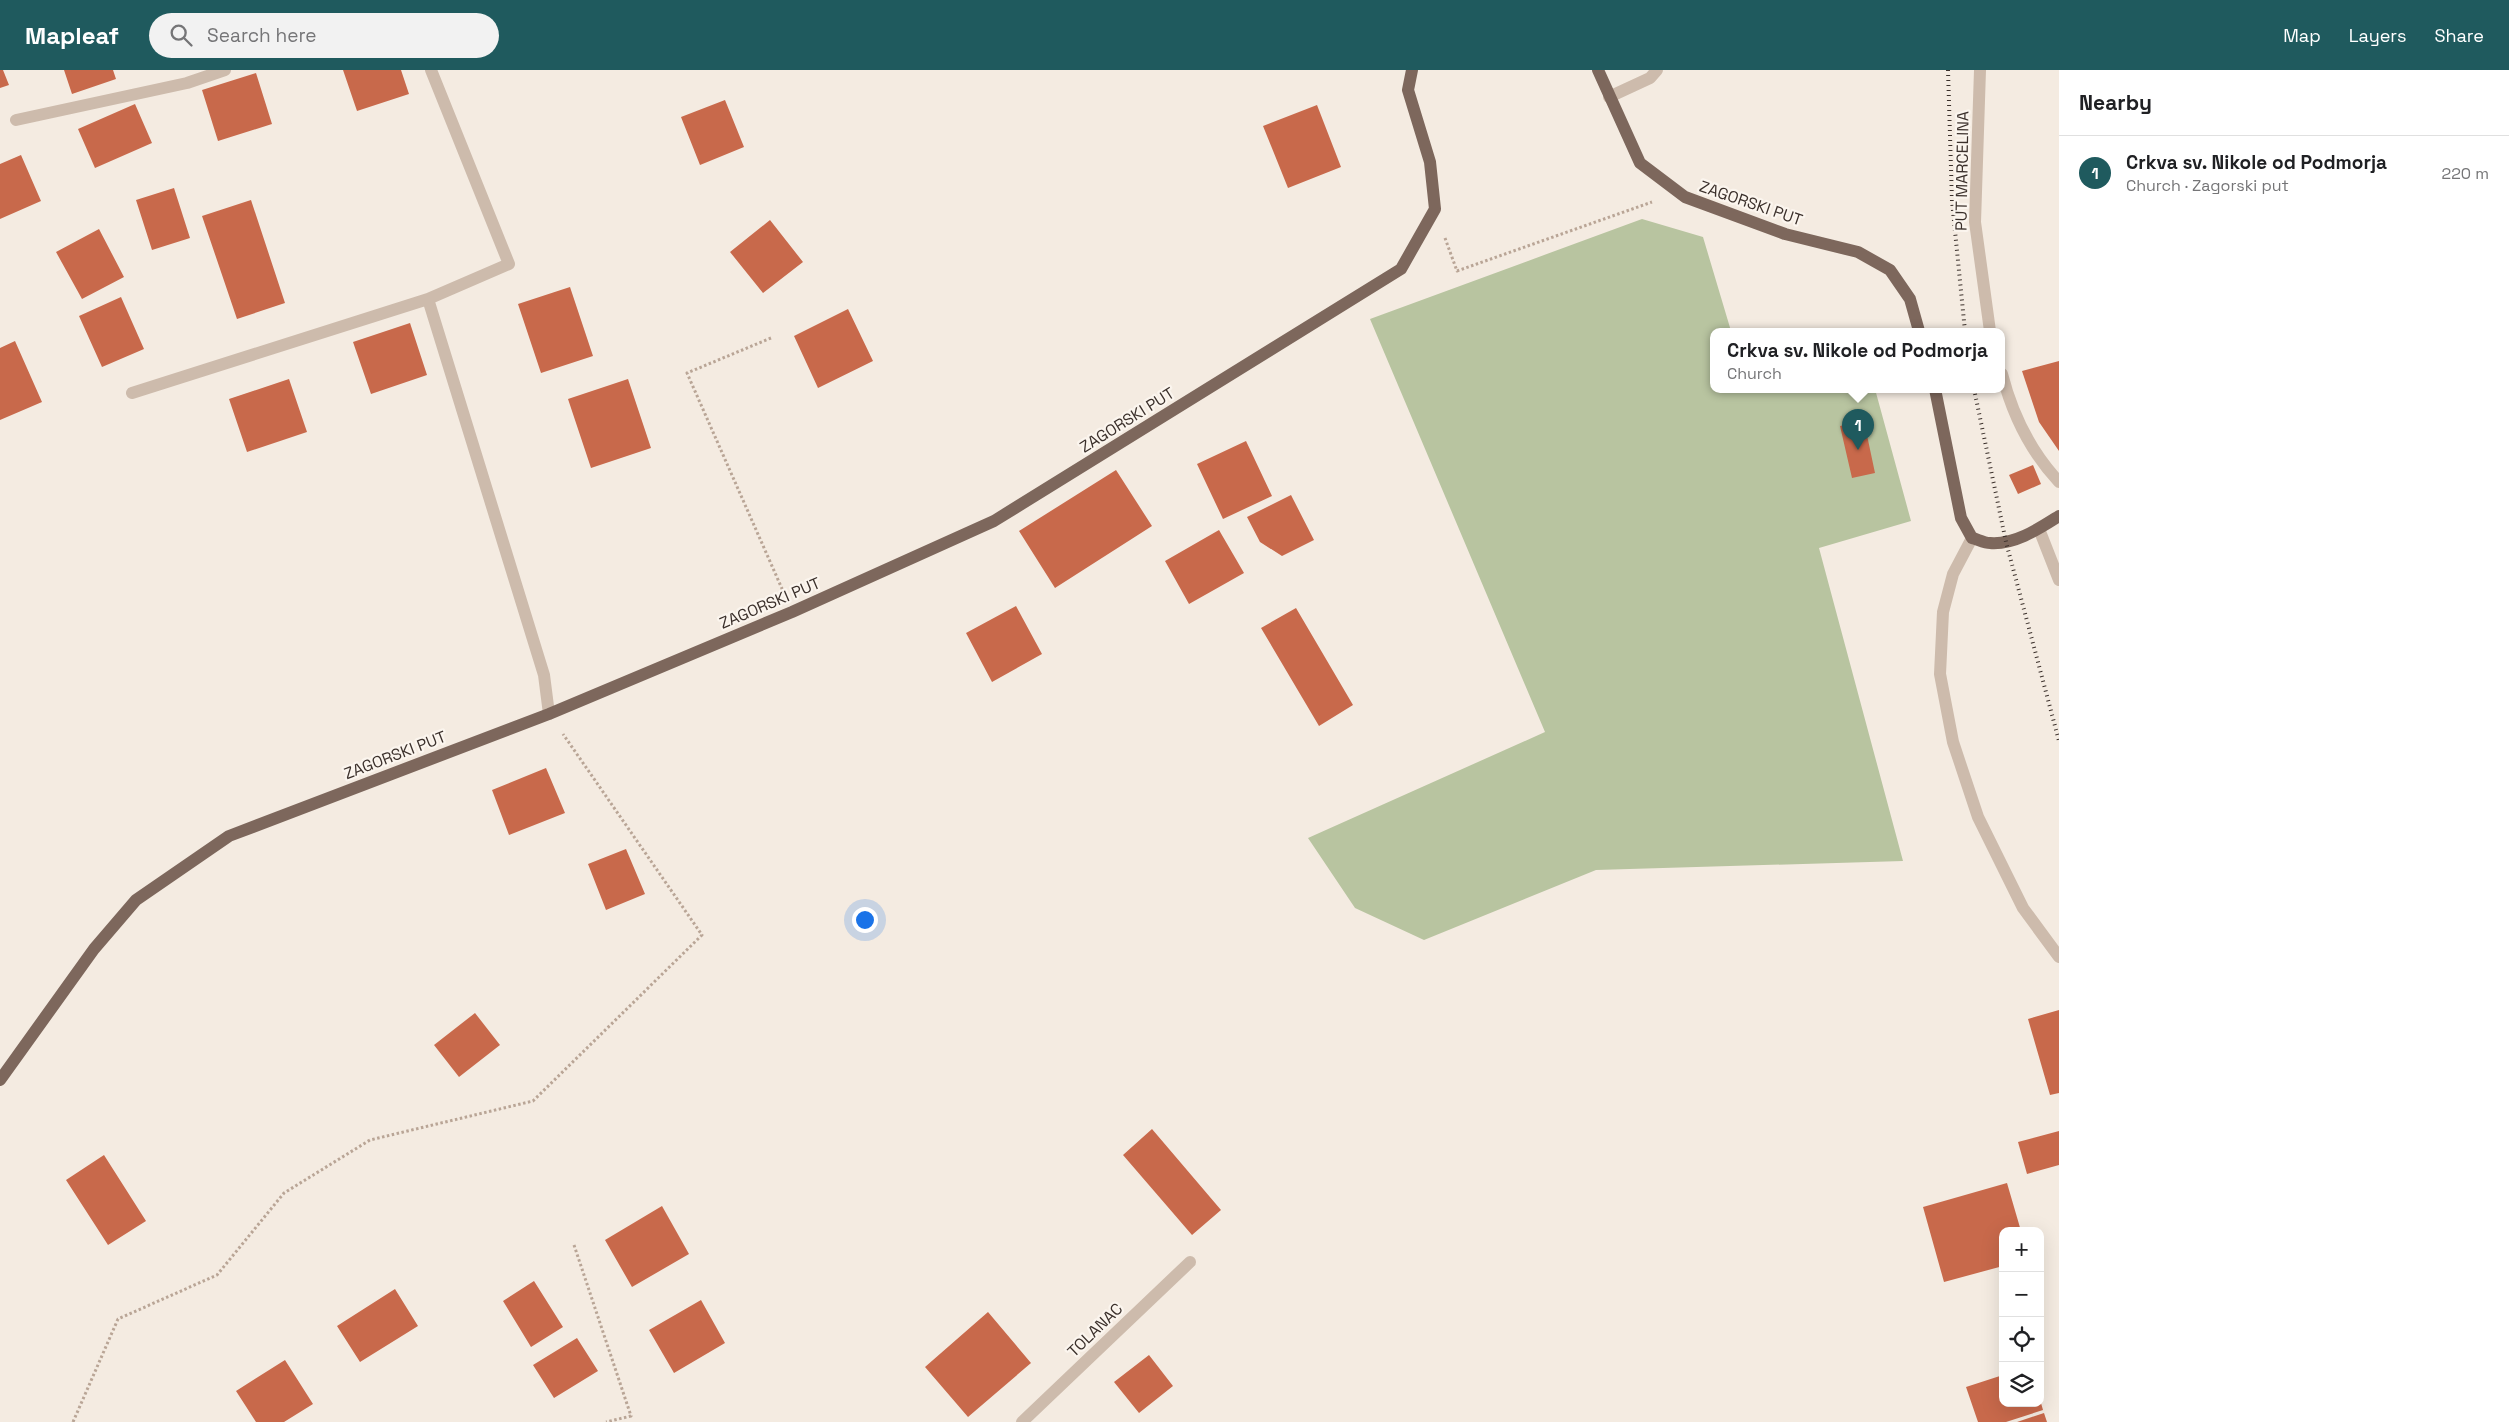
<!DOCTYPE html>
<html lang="en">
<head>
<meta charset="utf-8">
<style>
  body { margin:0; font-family:"Space Grotesk",sans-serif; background:#f2f2f2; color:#202124 }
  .controls { position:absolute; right:15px; bottom:15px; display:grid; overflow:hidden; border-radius:10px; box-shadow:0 5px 20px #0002 }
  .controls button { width:45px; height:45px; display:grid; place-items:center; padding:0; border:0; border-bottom:1px solid #e0e0e0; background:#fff; color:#202124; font:25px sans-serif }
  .you { position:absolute; left:864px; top:849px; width:18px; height:18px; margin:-12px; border:4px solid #fff; border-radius:50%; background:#1a73e8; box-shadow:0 0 0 8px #1a73e833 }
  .badge { display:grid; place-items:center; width:32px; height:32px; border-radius:50%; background:#1f5a5e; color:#fff; font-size:16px; font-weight:700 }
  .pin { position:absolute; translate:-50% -41px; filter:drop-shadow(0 1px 2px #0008) }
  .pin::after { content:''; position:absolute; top:26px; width:18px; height:15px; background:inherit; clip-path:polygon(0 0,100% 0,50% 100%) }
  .popup { position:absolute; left:1710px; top:258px; width:295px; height:65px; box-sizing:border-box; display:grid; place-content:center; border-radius:10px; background:#fff; filter:drop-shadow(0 1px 4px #0005); font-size:16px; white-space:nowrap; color:#757577 }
  .popup b { font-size:19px; color:#202124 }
  .popup::after { content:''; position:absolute; left:50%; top:100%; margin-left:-10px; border:10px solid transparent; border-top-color:#fff }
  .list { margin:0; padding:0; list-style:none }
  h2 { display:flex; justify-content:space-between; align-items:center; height:65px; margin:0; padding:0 20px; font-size:21px }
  h2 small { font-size:16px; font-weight:400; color:#757577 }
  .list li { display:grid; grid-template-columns:32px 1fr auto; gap:15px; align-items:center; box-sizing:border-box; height:75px; padding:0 20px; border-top:1px solid #e0e0e0 }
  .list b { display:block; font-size:19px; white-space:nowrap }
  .list p { margin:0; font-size:16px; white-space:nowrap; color:#757577 }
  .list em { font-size:16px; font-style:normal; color:#757577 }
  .icon { flex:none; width:28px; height:28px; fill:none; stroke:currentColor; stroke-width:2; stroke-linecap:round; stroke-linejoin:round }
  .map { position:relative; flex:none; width:2059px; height:1352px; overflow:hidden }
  header { display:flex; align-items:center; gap:30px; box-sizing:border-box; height:70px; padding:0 25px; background:#1f5a5e; color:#fff }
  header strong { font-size:24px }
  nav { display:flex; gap:28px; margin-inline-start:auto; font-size:18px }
  .search { width:350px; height:45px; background:#f2f2f2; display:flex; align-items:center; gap:12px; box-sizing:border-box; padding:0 18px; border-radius:28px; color:#757577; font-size:19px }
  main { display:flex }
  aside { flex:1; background:#fff }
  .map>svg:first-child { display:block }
  .green { fill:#b8c4a0 }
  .building { fill:#c8694b }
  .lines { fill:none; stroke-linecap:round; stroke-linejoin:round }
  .path { stroke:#b9a596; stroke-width:3; stroke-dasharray:2.5 2.5; stroke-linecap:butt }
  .minor { stroke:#cdbbac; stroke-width:12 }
  .major { stroke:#7d675c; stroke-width:12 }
  .rail { stroke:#3b302b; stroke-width:4; stroke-dasharray:1 4; stroke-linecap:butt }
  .labels { text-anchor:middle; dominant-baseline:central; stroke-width:4.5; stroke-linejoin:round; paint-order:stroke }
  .street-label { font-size:16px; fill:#3b302b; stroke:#fbf5ee }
</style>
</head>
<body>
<header>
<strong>Mapleaf</strong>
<div class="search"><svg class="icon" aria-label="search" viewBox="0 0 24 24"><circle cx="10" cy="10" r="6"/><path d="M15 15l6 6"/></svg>Search here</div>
<nav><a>Map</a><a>Layers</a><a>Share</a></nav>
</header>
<main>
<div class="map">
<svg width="2059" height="1352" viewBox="0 0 2059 1352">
  <rect width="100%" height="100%" fill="#f4ebe1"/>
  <path class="green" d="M1642 149 1703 167 1731 261H1714V319H1875L1911 451 1819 478 1903 791 1596 800 1424 870 1355 838 1308 768 1545 662 1370 249Z"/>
  <path class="building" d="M0 0H3L9 15 0 18Z
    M64 0H113L116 9 72 24Z
    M343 0H401L409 24 357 41Z
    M256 3 272 54 218 71 202 20Z
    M725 30 744 77 700 95 681 47Z
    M135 34 152 73 95 98 78 59Z
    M1317 35 1341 97 1288 118 1263 56Z
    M21 85 41 131 0 149V94Z
    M174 118 190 168 152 180 136 130Z
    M251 130 285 233 237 249 202 146Z
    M770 150 803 192 763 223 730 182Z
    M99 159 124 207 82 229 56 182Z
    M570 217 593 286 541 303 518 234Z
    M121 227 144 279 102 297 79 246Z
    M848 239 873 291 818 318 794 266Z
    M410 253 427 305 371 324 353 272Z
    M15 271 42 332 0 350V278Z
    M2059 291V381L2039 352 2022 301Z
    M289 309 307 362 247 382 229 329Z
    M628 309 651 378 591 398 568 329Z
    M1864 351 1875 403 1852 408 1840 356Z
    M1246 371 1272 426 1223 449 1197 394Z
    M2033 395 2041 414 2018 424 2009 405Z
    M1116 400 1152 456 1055 518 1019 461Z
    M1291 425 1314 470 1282 486 1260 472 1247 447Z
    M1219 460 1244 503 1189 534 1165 491Z
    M1016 536 1042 584 992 612 966 563Z
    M1296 538 1353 635 1319 656 1261 558Z
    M546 698 565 743 509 765 492 720Z
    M626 779 645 824 606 840 588 794Z
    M2059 940V1023L2050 1025 2028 949Z
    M475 943 500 975 459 1007 434 975Z
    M1152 1059 1221 1140 1192 1165 1123 1085Z
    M2059 1061V1095L2027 1104 2018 1072Z
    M104 1085 146 1151 108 1175 66 1110Z
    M2007 1113 2021 1161H2003V1196L1944 1212 1923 1137Z
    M662 1136 689 1184 632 1217 605 1170Z
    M534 1211 563 1257 531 1277 503 1231Z
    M395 1219 418 1256 360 1292 337 1256Z
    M701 1230 725 1273 674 1303 649 1260Z
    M988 1242 1031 1293 968 1347 925 1297Z
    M577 1268 598 1301 554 1328 533 1295Z
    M1149 1285 1173 1316 1139 1343 1114 1312Z
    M285 1290 313 1334 284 1352H256L236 1321Z
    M2003 1305V1333H2041L2043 1340 2006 1352H1978L1966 1317Z
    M2044 1343 2047 1352H2017Z"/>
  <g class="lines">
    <path class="path" d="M1445 168 1457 201 1652 132
      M771 268 687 303 783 521
      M574 1175 631 1346 606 1352
      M73 1352 118 1249 217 1205 284 1123 370 1070 533 1031 702 865 563 664"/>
    <path class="minor" d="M1980 0 1975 152 1990 261
      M1609 27 1650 8 1657 0
      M16 50 187 13 225 0
      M428 229 509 194 431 0
      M2002 304C2012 343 2031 382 2059 412
      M132 323 428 229 544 605 549 644
      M2039 459 2059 510
      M1972 468 1953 504 1943 542 1940 604 1953 672 1978 747 2023 838 2059 887
      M1022 1352 1190 1192"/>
    <path class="major" d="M1598 0 1640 93 1685 127 1785 164 1858 182 1890 200 1910 229 1919 261
      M1935 319 1961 448 1972 468C1977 469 1984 473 1990 473 2015 475 2040 458 2059 446
      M0 1010 94 879 136 830 229 766 549 644 792 542 994 451 1401 199 1435 139 1430 92 1408 20 1412 0"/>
    <path class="rail" d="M1948 0 1952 131 1965 261
      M1974 319 2006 472 2059 671"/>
  </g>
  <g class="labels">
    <g class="street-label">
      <text transform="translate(1962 101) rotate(-89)">PUT MARCELINA</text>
      <text transform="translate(1751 133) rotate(19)">ZAGORSKI PUT</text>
      <text transform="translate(1127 350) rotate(-32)">ZAGORSKI PUT</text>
      <text transform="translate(770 533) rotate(-23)">ZAGORSKI PUT</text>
      <text transform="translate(395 685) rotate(-21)">ZAGORSKI PUT</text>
      <text transform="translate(1095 1260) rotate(-44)">TOLANAC</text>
    </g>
  </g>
</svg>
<div class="controls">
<button>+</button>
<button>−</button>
<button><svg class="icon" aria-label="locate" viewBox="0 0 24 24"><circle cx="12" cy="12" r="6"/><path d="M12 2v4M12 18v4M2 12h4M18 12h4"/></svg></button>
<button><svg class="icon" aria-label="layers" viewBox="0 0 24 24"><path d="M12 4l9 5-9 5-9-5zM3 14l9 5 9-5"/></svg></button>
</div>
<div class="you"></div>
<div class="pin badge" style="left:1858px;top:380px">1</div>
<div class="popup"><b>Crkva sv. Nikole od Podmorja</b>Church</div>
</div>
<aside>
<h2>Nearby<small></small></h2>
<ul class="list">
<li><span class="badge">1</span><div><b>Crkva sv. Nikole od Podmorja</b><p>Church · Zagorski put</p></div><em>220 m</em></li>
</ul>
</aside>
</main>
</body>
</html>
